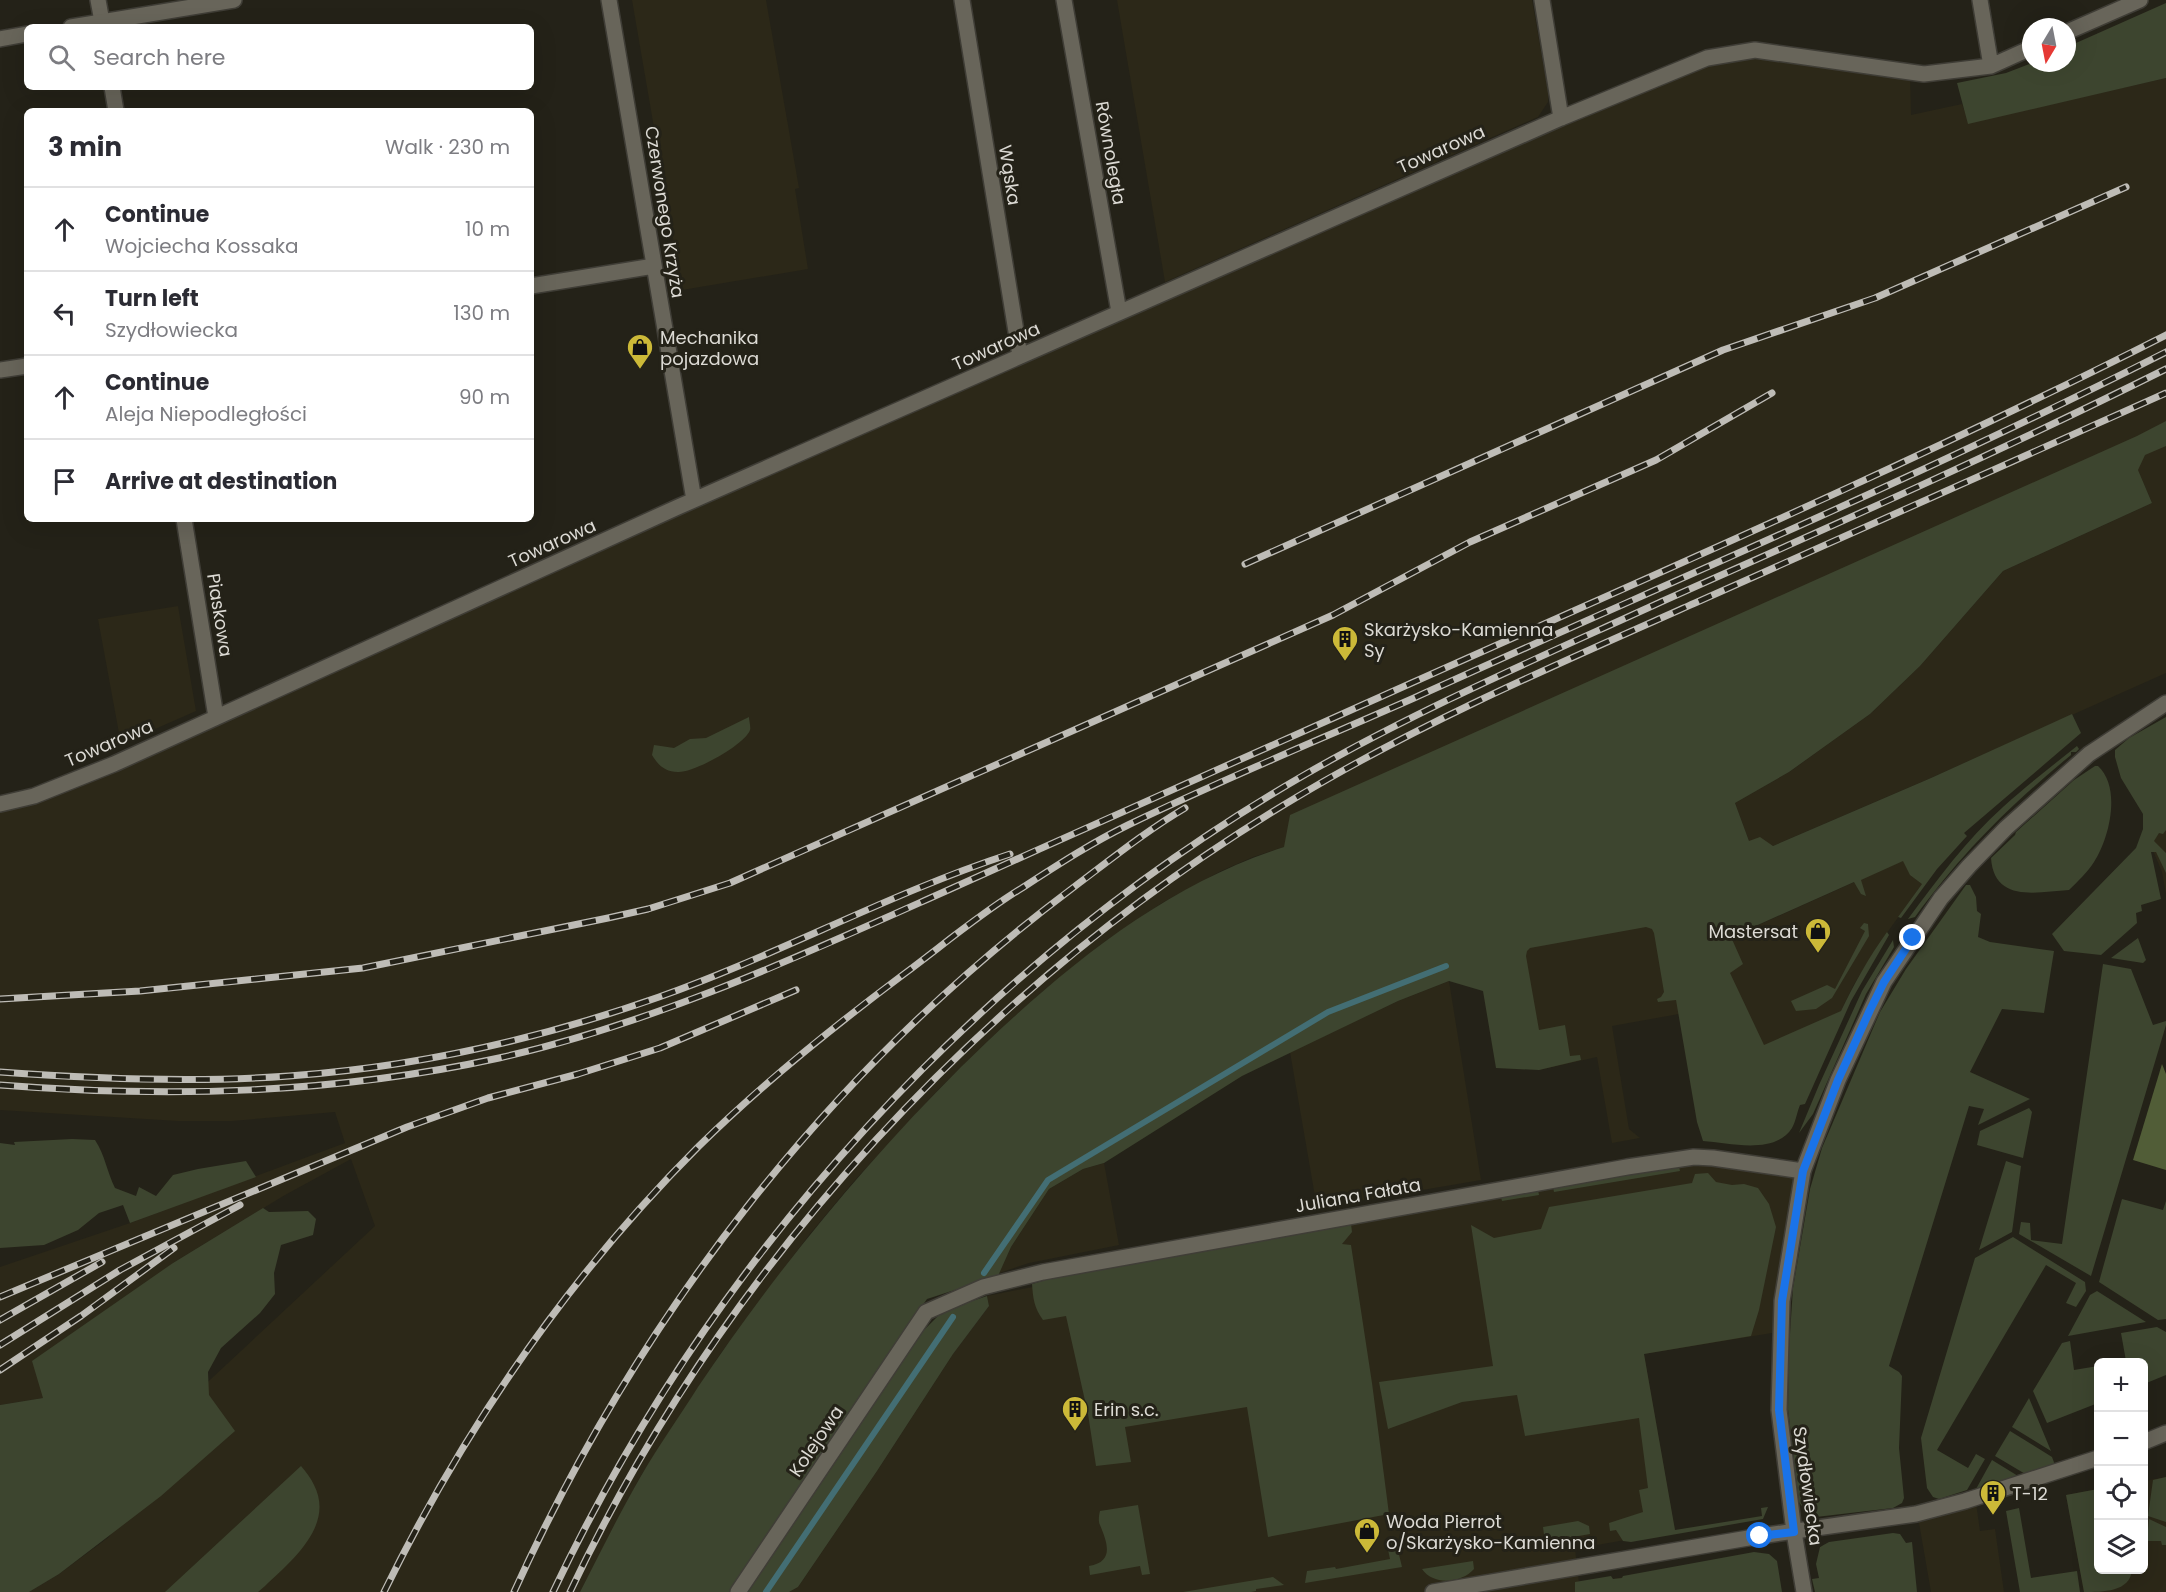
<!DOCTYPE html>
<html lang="en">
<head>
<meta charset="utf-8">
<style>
  body { margin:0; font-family:Poppins,sans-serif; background:#f7f7f7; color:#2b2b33 }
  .controls { position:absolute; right:18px; bottom:18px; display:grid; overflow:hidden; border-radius:9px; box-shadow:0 6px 24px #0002 }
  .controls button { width:54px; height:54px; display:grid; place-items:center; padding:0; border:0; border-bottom:2px solid #e1e1e2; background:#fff; color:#2b2b33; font:30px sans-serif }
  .compass { position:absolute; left:2022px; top:18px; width:54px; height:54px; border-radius:50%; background:#fff; box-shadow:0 6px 24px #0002; rotate:190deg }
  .stop { position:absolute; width:18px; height:18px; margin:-14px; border:4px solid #1a73e8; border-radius:50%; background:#fff }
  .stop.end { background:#1a73e8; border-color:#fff; box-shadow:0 2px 6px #0008 }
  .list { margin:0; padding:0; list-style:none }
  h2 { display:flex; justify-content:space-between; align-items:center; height:78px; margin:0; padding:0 24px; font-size:26px }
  h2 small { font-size:20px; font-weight:400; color:#7c7c81 }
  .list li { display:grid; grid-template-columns:39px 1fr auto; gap:18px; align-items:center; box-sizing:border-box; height:84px; padding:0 24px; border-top:2px solid #e1e1e2 }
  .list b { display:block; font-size:22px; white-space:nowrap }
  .list p { margin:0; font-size:20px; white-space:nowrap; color:#7c7c81 }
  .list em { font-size:20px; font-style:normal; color:#7c7c81 }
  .icon { flex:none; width:33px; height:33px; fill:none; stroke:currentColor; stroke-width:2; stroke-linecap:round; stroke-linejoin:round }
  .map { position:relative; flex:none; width:2166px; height:1592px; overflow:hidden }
  .search { position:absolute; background:#fff; box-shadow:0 6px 24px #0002; left:24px; top:24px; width:510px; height:66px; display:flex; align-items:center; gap:15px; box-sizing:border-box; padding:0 21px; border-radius:9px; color:#7c7c81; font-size:22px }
  .panel { position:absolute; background:#fff; box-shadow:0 6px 24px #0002; left:24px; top:108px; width:510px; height:414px; border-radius:9px }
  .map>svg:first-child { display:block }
  .built { fill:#2c2818 }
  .green { fill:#3d452f }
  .forest { fill:#515d37 }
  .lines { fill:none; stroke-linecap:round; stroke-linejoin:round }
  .stream { stroke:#436e74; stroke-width:6 }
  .street-casing { stroke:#3f3d36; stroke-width:18 }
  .secondary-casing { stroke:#3f3d36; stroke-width:18 }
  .street { stroke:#68655a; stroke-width:15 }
  .secondary { stroke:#68655a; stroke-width:15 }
  .rail-casing { stroke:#bebcb6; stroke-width:7 }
  .rail { stroke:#242218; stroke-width:4.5; stroke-dasharray:14; stroke-linecap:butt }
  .route { stroke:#1a73e8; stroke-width:8 }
  .labels { text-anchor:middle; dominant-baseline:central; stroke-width:6; stroke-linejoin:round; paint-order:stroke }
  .street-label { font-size:18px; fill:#dcdad4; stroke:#242218 }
  .poi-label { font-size:18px; fill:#dcdad4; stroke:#242218; text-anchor:start }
</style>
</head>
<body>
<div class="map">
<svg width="2166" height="1592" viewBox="0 0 2166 1592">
  <rect width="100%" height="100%" fill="#242218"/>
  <path class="built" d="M632 0H766L799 188 795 189 808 269 682 290Z
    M1117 0H1532L1548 91V102L1538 117 1165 282Z
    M1755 52 1910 75 1911 115 1962 104 1969 123 2166 78V673L1931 778 1773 846 1749 841 1735 803 1789 772 1870 714 1920 666 2003 571 2152 503 2138 471 1284 847 1253 857 1221 871 1162 903 1107 940 1042 992 989 1040 939 1089 855 1180 809 1235 721 1353 642 1474 580 1592H29L59 1574 109 1537 197 1392 375 1226 351 1159 285 1195 173 1263 43 1398 0 1405V1267L130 1223 345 1143 335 1112 232 1121H178L0 1110V806L1708 60Z
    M178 606 196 711 121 744 98 619Z
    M2166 807V894L2162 872 2149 841Z
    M1964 833 1930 873 1879 944 1853 986 1841 1011 1743 1118 1716 944Z
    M1663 919 1679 1014 1612 1026 1629 1129 1640 1138 1612 1143 1597 1057 1539 1070 1516 936Z
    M1449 981 1481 1180 1317 1208 1290 1052 1398 1001Z
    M1696 1160 1801 1173 1778 1332 1644 1354 1675 1531 1575 1549 1579 1583 1613 1579 1749 1555 1775 1592H789L798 1587 877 1471 953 1354 989 1306 987 1296 1629 1168Z
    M1104 1163 1119 1245 1029 1263 999 1273 1011 1247 1049 1189 1083 1169Z
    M2166 1477V1592H2084L2066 1495 2098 1489V1570H2144V1481Z
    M1976 1503 1980 1531 1995 1529 2004 1592H1931L1918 1517Z"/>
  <path class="green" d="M2166 3V78L1968 124 1957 83 2006 73 2032 63H2067V47Z
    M2166 421V446L2145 455 2138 470 2152 503 2003 571 1920 666 1870 714 1789 772 1735 803 1749 841 1760 837 1773 846 1931 778 2072 714 2081 733 1964 833 1967 836 1937 869 1901 918 1898 917 1922 884 1910 875 1903 861 1861 880 1866 896 1861 894 1854 882 1731 937 1743 964 1730 973 1764 1045 1841 1011C1854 984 1869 957 1887 932L1889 935 1851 1001 1805 1104 1800 1105C1797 1112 1796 1121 1792 1128 1775 1155 1730 1143 1703 1141L1697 1122 1676 1000 1658 1002 1657 999 1661 997 1664 992 1654 933 1652 929 1646 927 1530 948 1527 951 1526 956 1539 1030 1565 1025 1570 1056 1580 1055 1581 1060 1539 1070 1496 1068 1483 991 1449 981 1398 1001 1242 1076 1104 1163 1083 1169 1049 1189 1011 1247 998 1276 927 1299 892 1348 729 1592H580C600 1553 619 1514 641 1476 659 1445 679 1417 698 1387 775 1272 863 1165 961 1067 1054 976 1158 887 1284 847L1290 815 2137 436Z
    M749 717C749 721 751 727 750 730 745 745 693 773 678 772 665 772 658 765 652 755L654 745 674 748 690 739 706 738Z
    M2166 717V830L2163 834 2159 833 2154 841 2166 853V873L2156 852H2151L2161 899 2141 905 2142 911 2136 913 2137 923 2101 955 2064 951 2052 934 2136 848 2143 829V814L2121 778 2115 757V750L2129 738Z
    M2077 746 2079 749 2076 752H2071V755C2009 806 1962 853 1915 917L1908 919C1937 880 1966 840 2003 807 2026 786 2052 766 2077 746Z
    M2095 766H2098C2122 788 2109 839 2094 862 2087 873 2078 881 2069 890 2037 892 1994 903 1991 858L2015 835 2016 832 2074 780Z
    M1966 885H1970L1976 897 1977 911 1981 914 1978 937 1990 942 2054 951 2044 1013 2002 1009 1970 1072 2030 1099 1978 1125 1984 1109 1969 1106 1889 1366 1899 1372 1902 1376 1899 1448 1904 1498 1902 1503 1893 1508 1816 1517 1805 1511 1799 1502 1788 1409 1789 1349 1793 1288 1810 1189 1822 1148 1880 1012 1906 969Z
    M1864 923 1868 924 1869 936 1832 998 1816 1009 1796 1011 1791 1001 1827 985 1835 989 1865 931 1860 928Z
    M2138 938 2146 960 2143 963 2111 958Z
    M1893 940 1894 947 1866 994 1813 1114 1799 1133 1819 1085 1862 991Z
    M2103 964 2131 969 2153 1025 2166 1021V1025L2091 1276 2019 1234 2021 1222 2030 1223 2031 1240 2062 1244Z
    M2029 1108 2032 1112 2023 1158 1977 1145 1980 1131Z
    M72 1139 95 1140C105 1155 107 1172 115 1188L136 1196 139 1187 156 1196 173 1175 198 1169 246 1161 256 1177 130 1223 123 1205 99 1213 78 1230 44 1245 0 1248V1143L15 1145 14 1142Z
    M2006 1161 2021 1166 2012 1232 1979 1250Z
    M1679 1167 1680 1171 1554 1192 1553 1187 1606 1177Z
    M1708 1173 1716 1182 1732 1185 1744 1184 1758 1188 1769 1204 1776 1227 1759 1310 1751 1336 1644 1354 1675 1530 1762 1516 1761 1508 1768 1507 1763 1519 1631 1542 1623 1541 1616 1530 1610 1531 1609 1523 1643 1512 1639 1490 1648 1488 1639 1418 1525 1436 1517 1395 1462 1402 1388 1429 1379 1382 1493 1366 1471 1225 1494 1238 1541 1229 1549 1207 1692 1183 1695 1174Z
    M1538 1190 1539 1195 1502 1201 1501 1197Z
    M2122 1199 2163 1210 2166 1201V1319L2158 1320 2099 1282Z
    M263 1208 269 1212 308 1211 316 1219 313 1235 281 1245 274 1273 275 1294 260 1313 221 1348 208 1372 209 1395 235 1431 161 1496 59 1574 29 1592H0V1405L43 1398 32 1361 173 1263Z
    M1351 1224 1352 1232 1342 1244 1351 1245 1372 1383 1389 1514 1268 1537 1247 1407 1125 1427 1131 1462 1096 1466 1088 1414 1066 1316 1043 1320C1034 1308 1033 1298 1032 1284L1063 1275Z
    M2013 1237 2085 1282 2086 1291 2076 1307 2066 1303 2076 1283 2046 1265 1937 1450 1968 1468 1976 1454 1985 1459 1967 1490 1939 1499 1933 1497 1927 1488 1921 1438 1975 1258Z
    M2097 1291 2146 1322 2068 1336 2090 1295Z
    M987 1296 989 1306 953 1354 877 1471 798 1587 789 1592H748L923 1331 940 1314 960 1305Z
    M2157 1327 2166 1332V1375L2144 1384V1362H2121L2126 1361 2121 1333Z
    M2070 1341 2074 1370 2098 1366V1403L2047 1423 2033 1391 2062 1343Z
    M2029 1398 2051 1451 2012 1427Z
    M2010 1431 2052 1457 2055 1465 2027 1475 1995 1456Z
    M1992 1460 2018 1476 1976 1489Z
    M301 1466C306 1472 311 1478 314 1485 335 1526 291 1561 265 1586L258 1592H165Z
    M2166 1477V1522L2148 1516 2153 1480Z
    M2098 1489V1510H2096L2098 1523V1570H2132C2130 1592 2103 1592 2084 1592L2066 1495Z
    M1138 1505 1150 1574 1142 1575 1140 1566 1090 1575 1089 1566C1115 1562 1107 1542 1100 1525 1098 1521 1099 1515 1100 1511Z
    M2019 1508 2031 1578 2077 1571 2080 1592H2020L2006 1511Z
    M2149 1519 2166 1527V1545H2162L2161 1541H2147Z
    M1578 1521 1589 1526 1590 1534 1545 1542 1543 1527Z
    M1893 1533 1900 1534 1906 1543 1912 1542 1917 1592H1815L1812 1579 1819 1578 1816 1564 1820 1547 1829 1542Z
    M1395 1538 1402 1567 1305 1583 1307 1571 1335 1567 1336 1569 1390 1559 1386 1540Z
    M1754 1552 1769 1554 1777 1561 1782 1592H1575V1582L1611 1576 1613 1579 1622 1578 1623 1576Z
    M1473 1561 1474 1569C1462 1583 1433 1586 1422 1569Z
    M1273 1577 1284 1585 1256 1589V1591L1251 1592H1183Z"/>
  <path class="forest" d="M2162 1064 2166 1074V1170L2133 1160Z"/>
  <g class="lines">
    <path class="stream" d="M984 1273 1048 1180 1328 1012 1446 966
      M766 1592 953 1317"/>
    <g class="street-casing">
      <path id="street" d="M98 0 103 27
        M609 0 694 500
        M962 0 1020 356
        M1064 0 1119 312
        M1542 0 1561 118
        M1980 0 1991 66
        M2067 32 2140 0
        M112 87 116 111
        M531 286 654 266
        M0 370 27 366
        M184 519 216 717
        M0 804 34 796 114 764 678 507 1561 118 1707 58 1755 50 1924 74 1991 66 2031 48
        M2144 1442 2166 1433
        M738 1592 926 1312 983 1287 1043 1272 1627 1167 1694 1157 1713 1158 1803 1171
        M1433 1592 1760 1536 1916 1514 1965 1501 2098 1458"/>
    </g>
    <g class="secondary-casing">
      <path id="secondary" d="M71 27 234 0
        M0 39 27 34
        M1804 1592 1794 1532 1779 1410 1782 1301 1803 1171 1838 1080 1884 982 1941 898 1969 866 2006 828 2089 754 2166 703"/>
    </g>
    <use href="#street" class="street"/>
    <use href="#secondary" class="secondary"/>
    <g class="rail-casing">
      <path id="rail" d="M1245 564 1723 350 1875 298 2126 187
        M0 999 140 991 363 968 608 918 648 909 730 883 1333 615 1470 542 1656 460 1772 393
        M0 1072C96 1079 193 1083 289 1076 416 1067 540 1039 659 997 778 955 890 893 1010 854
        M0 1085C168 1098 334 1094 499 1058 655 1023 800 956 946 891 1077 832 1208 774 1340 715 1616 591 1896 472 2166 335
        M0 1297 407 1127 488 1098 578 1074 660 1048 796 990
        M0 1320 102 1262
        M0 1345 120 1270 240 1205
        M0 1370 81 1316 174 1248
        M384 1592C465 1427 569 1276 699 1146 763 1083 833 1027 904 974 943 945 981 913 1022 888 1056 866 1091 843 1128 825 1221 780 1319 740 1414 698 1665 584 1920 477 2166 352
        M514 1592C640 1314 828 1071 1074 887 1110 860 1146 831 1185 808
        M553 1592C714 1253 980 962 1306 774 1421 708 1543 656 1663 601 1832 526 2001 451 2166 369
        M570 1592C725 1264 986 982 1297 797 1424 721 1560 663 1695 603 1852 533 2009 463 2166 393"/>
    </g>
    <use href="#rail" class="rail"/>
  </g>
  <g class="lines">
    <path class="route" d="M1760 1536 1794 1532 1779 1410 1782 1301 1803 1171 1838 1080 1870 1010 1884 982 1913 938"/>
  </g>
  <defs>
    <g id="shop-pin" transform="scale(1.35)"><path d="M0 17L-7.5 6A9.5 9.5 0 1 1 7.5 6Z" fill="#ccb938" stroke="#242218"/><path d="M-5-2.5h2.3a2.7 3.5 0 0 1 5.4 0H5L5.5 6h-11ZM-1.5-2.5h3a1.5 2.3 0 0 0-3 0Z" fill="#111"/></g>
    <g id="building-pin" transform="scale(1.35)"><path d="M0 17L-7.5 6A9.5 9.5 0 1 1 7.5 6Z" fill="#ccb938" stroke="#242218"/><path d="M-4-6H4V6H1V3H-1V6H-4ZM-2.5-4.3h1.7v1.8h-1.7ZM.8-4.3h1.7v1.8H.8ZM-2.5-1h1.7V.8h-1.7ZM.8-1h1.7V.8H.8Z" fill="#111"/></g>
  </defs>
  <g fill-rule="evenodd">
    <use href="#shop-pin" x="640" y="347"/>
    <use href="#building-pin" x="1345" y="639"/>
    <use href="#shop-pin" x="1818" y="931"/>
    <use href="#building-pin" x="1075" y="1409"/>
    <use href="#building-pin" x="1993" y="1493"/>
    <use href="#shop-pin" x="1367" y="1531"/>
  </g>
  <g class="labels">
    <g class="street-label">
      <text transform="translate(1441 149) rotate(-24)">Towarowa</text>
      <text transform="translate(1111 153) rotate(80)">Równoległa</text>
      <text transform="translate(1010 175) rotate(81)">Wąska</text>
      <text transform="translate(665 212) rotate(81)">Czerwonego Krzyża</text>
      <text transform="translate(996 346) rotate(-24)">Towarowa</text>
      <text transform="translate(552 543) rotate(-24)">Towarowa</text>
      <text transform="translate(220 615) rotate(81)">Piaskowa</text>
      <text transform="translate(109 743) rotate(-23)">Towarowa</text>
      <text transform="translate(1358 1195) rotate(-10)">Juliana Fałata</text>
      <text transform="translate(816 1441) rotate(-56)">Kolejowa</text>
      <text transform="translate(1808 1486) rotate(82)">Szydłowiecka</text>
    </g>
    <g class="poi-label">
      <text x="660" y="337">Mechanika<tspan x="660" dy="21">pojazdowa</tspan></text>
      <text x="1364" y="629">Skarżysko-Kamienna<tspan x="1364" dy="21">Sy</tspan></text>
      <text x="1798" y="931" text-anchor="end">Mastersat</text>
      <text x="1094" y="1409">Erin s.c.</text>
      <text x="2012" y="1493">T-12</text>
      <text x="1386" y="1521">Woda Pierrot<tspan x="1386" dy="21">o/Skarżysko-Kamienna</tspan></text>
    </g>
  </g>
</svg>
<div class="controls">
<button>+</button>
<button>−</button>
<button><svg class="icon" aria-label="locate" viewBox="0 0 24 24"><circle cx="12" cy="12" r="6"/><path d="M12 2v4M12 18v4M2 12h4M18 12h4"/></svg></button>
<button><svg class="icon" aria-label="layers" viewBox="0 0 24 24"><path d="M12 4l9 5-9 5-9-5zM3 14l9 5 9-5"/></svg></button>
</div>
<svg class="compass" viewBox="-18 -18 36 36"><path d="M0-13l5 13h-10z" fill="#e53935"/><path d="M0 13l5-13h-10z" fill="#7c7c81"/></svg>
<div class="stop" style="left:1760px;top:1536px"></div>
<div class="stop end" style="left:1913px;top:938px"></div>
<div class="search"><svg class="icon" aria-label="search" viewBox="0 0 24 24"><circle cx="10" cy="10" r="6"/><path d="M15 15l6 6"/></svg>Search here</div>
<section class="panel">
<h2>3 min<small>Walk · 230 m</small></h2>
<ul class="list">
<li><svg class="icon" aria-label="ahead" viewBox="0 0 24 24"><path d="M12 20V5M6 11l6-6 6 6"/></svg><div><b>Continue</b><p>Wojciecha Kossaka</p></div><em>10 m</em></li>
<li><svg class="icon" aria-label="left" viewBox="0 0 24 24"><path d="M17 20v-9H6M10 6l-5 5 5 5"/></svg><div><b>Turn left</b><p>Szydłowiecka</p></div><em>130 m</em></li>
<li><svg class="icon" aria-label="ahead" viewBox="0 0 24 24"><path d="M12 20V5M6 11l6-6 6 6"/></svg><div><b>Continue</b><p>Aleja Niepodległości</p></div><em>90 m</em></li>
<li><svg class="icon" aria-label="arrive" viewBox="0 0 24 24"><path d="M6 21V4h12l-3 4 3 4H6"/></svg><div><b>Arrive at destination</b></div></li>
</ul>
</section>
</div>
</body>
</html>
